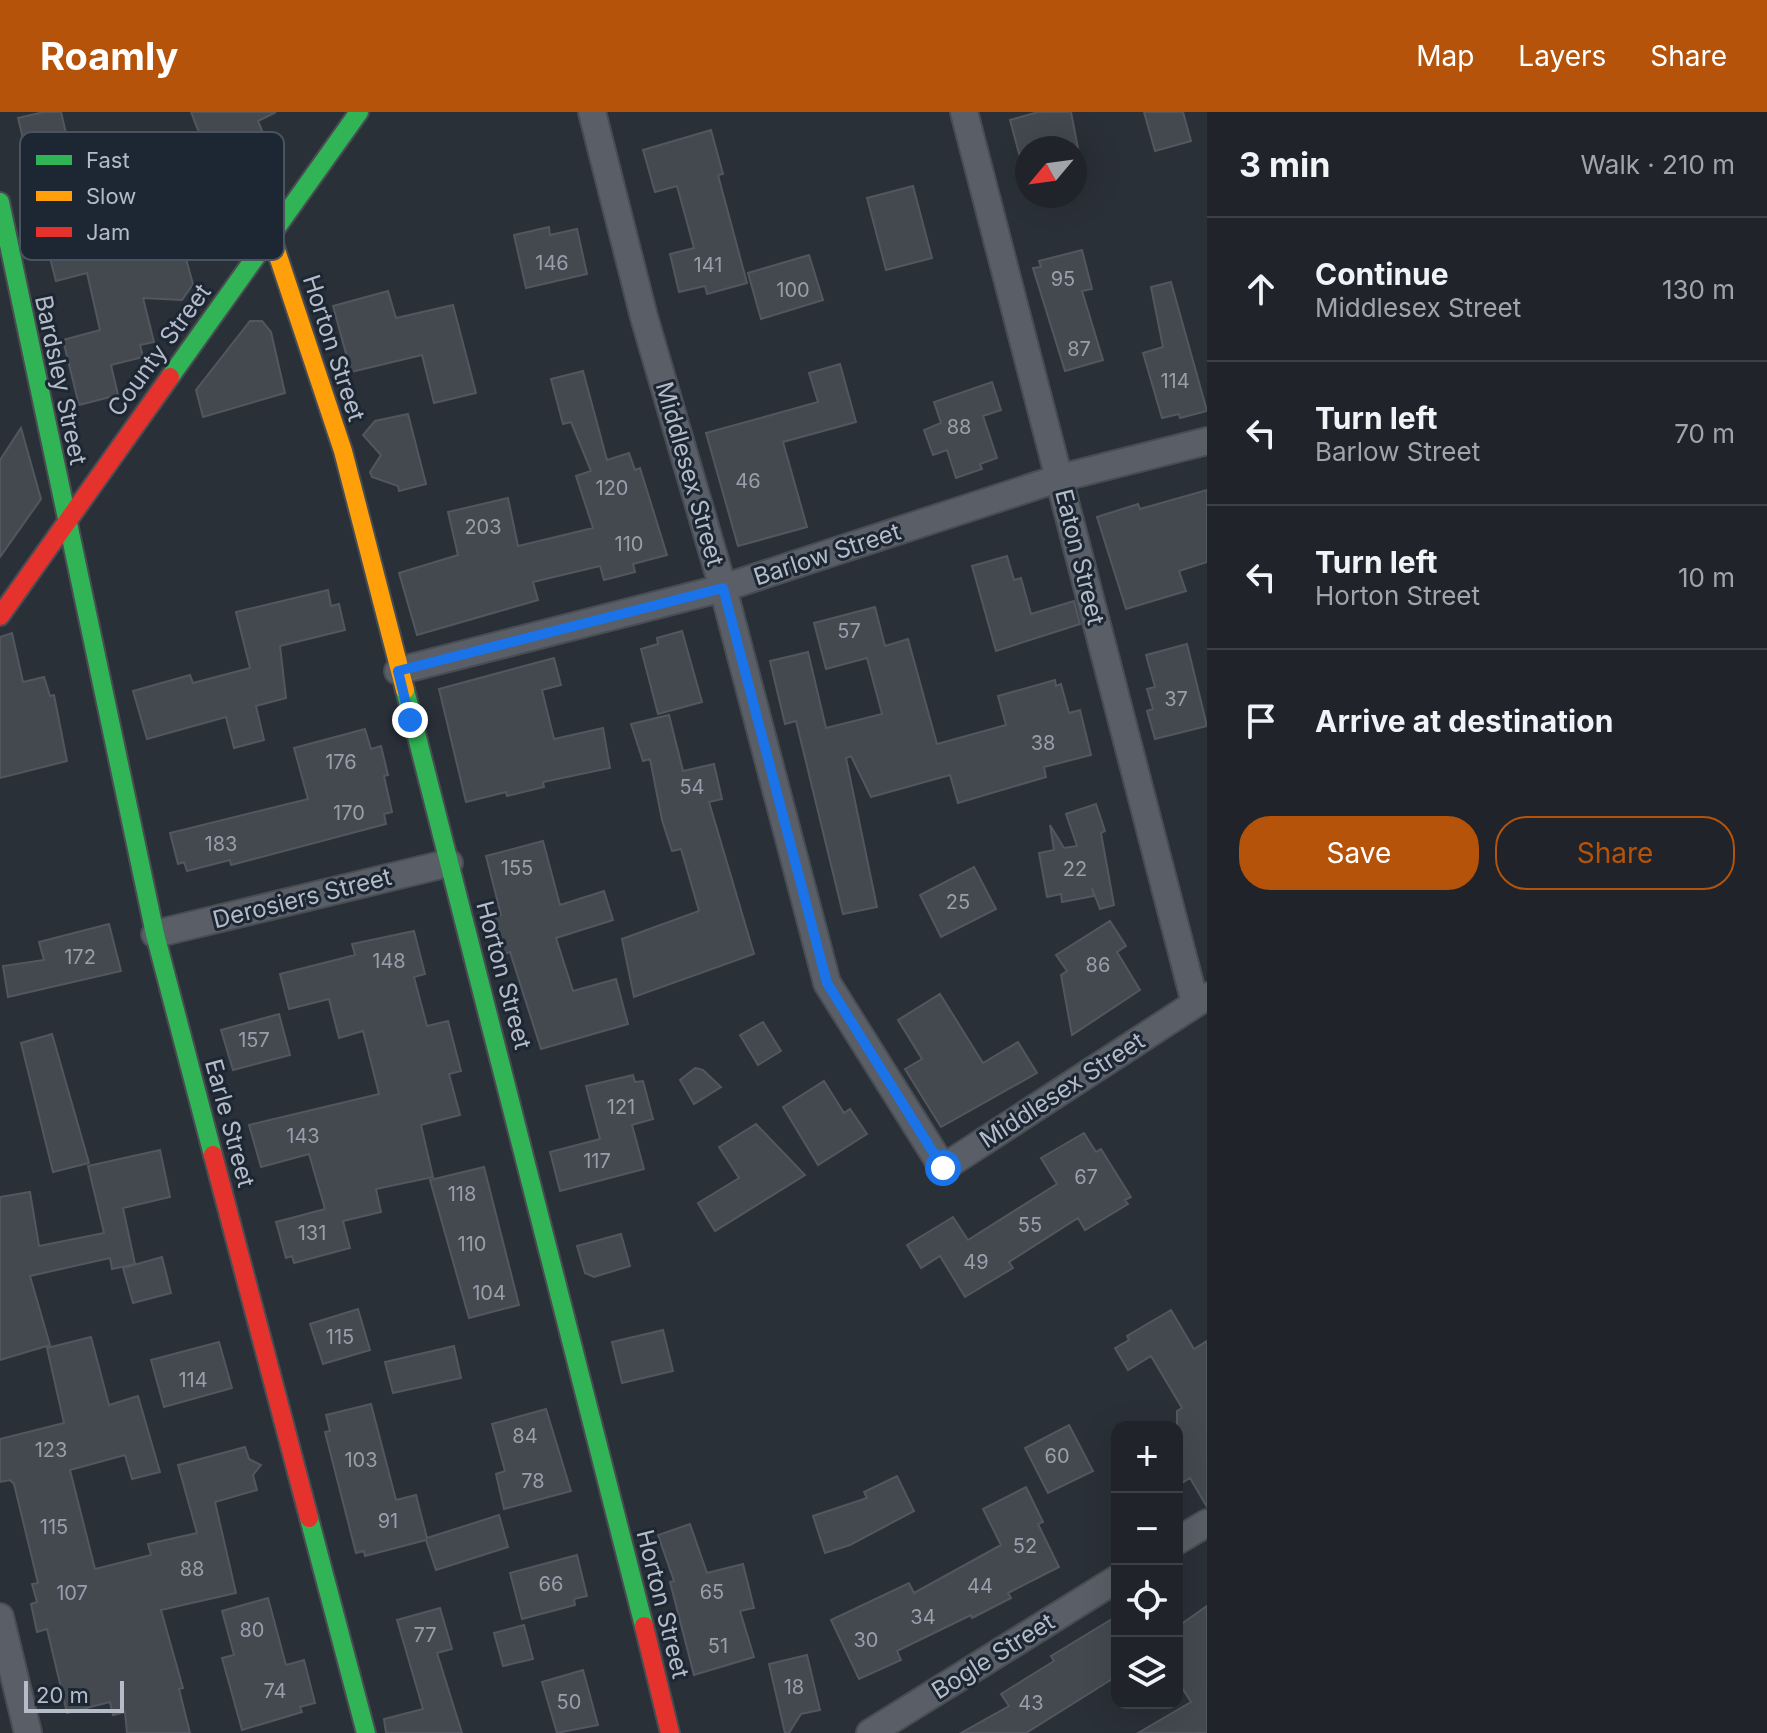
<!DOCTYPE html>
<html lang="en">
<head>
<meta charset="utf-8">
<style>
  body { margin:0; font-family:Inter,sans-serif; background:#282c32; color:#f1f3f6 }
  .controls { position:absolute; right:24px; bottom:24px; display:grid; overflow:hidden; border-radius:16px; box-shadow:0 8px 32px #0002 }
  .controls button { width:72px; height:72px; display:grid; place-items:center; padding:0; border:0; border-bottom:2px solid #3d4147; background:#20242a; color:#f1f3f6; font:40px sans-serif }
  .compass { position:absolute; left:1015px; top:24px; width:72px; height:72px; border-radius:50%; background:#20242a; box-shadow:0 8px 32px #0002; rotate:241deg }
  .scale { position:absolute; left:24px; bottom:20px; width:100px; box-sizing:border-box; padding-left:8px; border:4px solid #b4bcc9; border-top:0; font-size:22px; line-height:28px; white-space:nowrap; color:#b4bcc9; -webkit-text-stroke:6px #1d2633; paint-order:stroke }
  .stop { position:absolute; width:24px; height:24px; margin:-18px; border:6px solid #1a73e8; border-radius:50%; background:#fff }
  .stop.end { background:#1a73e8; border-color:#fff; box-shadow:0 2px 8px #0008 }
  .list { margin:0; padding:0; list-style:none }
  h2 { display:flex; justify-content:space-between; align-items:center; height:104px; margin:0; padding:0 32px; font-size:34px }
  h2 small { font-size:26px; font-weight:400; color:#a2a4a8 }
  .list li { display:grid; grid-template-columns:52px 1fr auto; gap:24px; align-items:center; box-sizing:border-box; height:144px; padding:0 32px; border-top:2px solid #3d4147 }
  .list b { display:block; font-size:30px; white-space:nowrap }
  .list p { margin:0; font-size:26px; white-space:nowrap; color:#a2a4a8 }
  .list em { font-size:26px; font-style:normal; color:#a2a4a8 }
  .actions { display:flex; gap:16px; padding:24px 32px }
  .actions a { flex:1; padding:18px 0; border:2px solid #b45309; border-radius:32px; text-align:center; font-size:28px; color:#b45309 }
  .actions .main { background:#b45309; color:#fff }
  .icon { flex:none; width:44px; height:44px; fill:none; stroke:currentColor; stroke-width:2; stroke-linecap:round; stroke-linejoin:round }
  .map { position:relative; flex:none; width:1207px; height:1621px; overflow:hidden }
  header { display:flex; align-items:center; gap:48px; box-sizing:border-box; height:112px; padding:0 40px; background:#b45309; color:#fff }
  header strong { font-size:38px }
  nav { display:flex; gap:44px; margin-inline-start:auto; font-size:28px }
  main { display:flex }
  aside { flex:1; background:#20242a }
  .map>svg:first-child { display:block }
  .building { fill:#444950; stroke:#52575f; stroke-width:2 }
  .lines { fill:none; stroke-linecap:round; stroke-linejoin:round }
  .street-casing { stroke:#484c53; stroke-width:30 }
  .fast-casing { stroke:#484c53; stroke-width:22 }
  .slow-casing { stroke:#484c53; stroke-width:22 }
  .jam-casing { stroke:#484c53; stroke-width:22 }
  .street { stroke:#5a5e66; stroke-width:26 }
  .fast { stroke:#30b455; stroke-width:18 }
  .slow { stroke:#ff9f0a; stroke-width:18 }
  .jam { stroke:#e5322d; stroke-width:18 }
  .route { stroke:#1a73e8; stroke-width:10 }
  .labels { text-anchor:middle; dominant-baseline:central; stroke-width:6; stroke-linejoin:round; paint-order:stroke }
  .number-label { font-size:20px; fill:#989fab }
  .street-label { font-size:24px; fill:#b4bcc9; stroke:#1d2633 }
  .key { fill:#1d2633; stroke:#4a5360; stroke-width:2 }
  .key-label { font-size:22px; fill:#b4bcc9 }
</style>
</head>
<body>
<header>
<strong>Roamly</strong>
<nav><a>Map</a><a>Layers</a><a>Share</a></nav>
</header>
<main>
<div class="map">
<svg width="1207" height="1621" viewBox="0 0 1207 1621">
  <rect width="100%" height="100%" fill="#2a3038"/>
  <path class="building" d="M44 0H61L69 34 116 22 121 46 94 53 112 125 175 107 193 172 182 188 143 186 154 230 140 233 143 245 111 253 118 283 79 293 63 228 100 218 87 161 56 169 32 76H35L18 6Z
    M191 0H276L258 9 272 43 231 59 216 25 203 31Z
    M1038 0H1071L1082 57 1075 59V36H1027V71L1010 8Z
    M1144 0H1183L1191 29 1155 39Z
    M711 18 723 62 718 63 747 171 707 182 705 174 679 180 670 142 694 136 677 74 655 80 643 38Z
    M913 74 932 146 886 158 867 86Z
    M549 115 550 123 577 117 587 162 526 176 514 123Z
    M1082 138 1092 177 1082 179 1103 248 1065 259 1033 156 1041 155 1039 149Z
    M809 143 823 188 761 207 748 161Z
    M1171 170 1207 299 1180 306 1179 302 1162 306 1143 241 1163 235 1151 175Z
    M388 179 396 206 453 193 476 281 434 291 422 243 351 260 333 194Z
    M250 209H262L271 220 285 281 203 305 196 278Z
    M840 252 856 310 783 330 807 415 738 434 706 321 818 290 809 261Z
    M583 259 607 348 629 341 635 358 640 356 667 443 633 452 635 460 604 468 600 454 533 470 538 488 417 523 399 461 458 443 448 400 508 386 518 434 593 416 576 364 591 359 571 310 563 312 551 267Z
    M992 270 1001 298 983 304 997 346 980 352 982 357 956 366 947 338 933 343 924 318 941 311 934 290Z
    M408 302 426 372 399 379 398 374 372 365 370 360 381 343 363 323 375 309Z
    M21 316 41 387 0 445V348Z
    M1207 378V450L1179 459 1186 479 1126 497 1097 405 1138 392 1140 397Z
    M1007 444 1014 468 1021 466 1031 502 1074 489 1080 512 996 539 972 454Z
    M328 478 331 494 339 492 345 518 280 534 286 586 256 594 264 628 234 636 226 605 147 627 133 579 190 563 193 571 250 556 236 500Z
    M875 495 885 534 908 527 937 632 1006 613 998 584 1055 568 1056 574 1061 572 1069 601 1080 598 1091 643 1044 655 1046 665 958 691 950 663 871 685 851 644 846 646 877 795 843 802 796 609 785 612 770 549 808 540 826 616 882 602 867 546 826 557 814 511Z
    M682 519 702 590 658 602 641 537 658 532 657 526Z
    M12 521 23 570 44 565 50 584 54 583 67 649 0 666V525Z
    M1187 532 1207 614 1155 627 1147 599 1153 597 1147 577 1155 575 1146 543Z
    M554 546 561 573 542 578 554 627 603 616 610 656 543 670 544 675 507 684 506 680 466 690 439 577Z
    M669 603 683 659 714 652 722 687 709 690 754 842 634 885 622 827 699 799 681 737 672 739 662 708 650 647 643 649 631 612Z
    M365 617 371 637 381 634 388 663 384 664 392 700 384 702 386 712 231 753 230 748 187 759 184 750 178 752 170 721 308 687 294 636Z
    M1096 692 1105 719 1101 721 1114 793 1100 797 1092 776 1094 784 1062 790 1061 782 1047 785 1039 741 1054 738 1050 713 1064 736 1077 734 1066 702Z
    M543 729 560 793 604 779 613 808 556 826 573 879 616 867 628 912 541 937 510 840 502 843 490 806 501 803 486 744Z
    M974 755 996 797 941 825 920 783Z
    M1110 809 1126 834 1117 840 1140 878 1072 923 1061 863 1067 859 1056 843Z
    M109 812 121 859 8 885 3 854 44 848 39 830Z
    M414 819 425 862 414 865 427 914 448 909 461 959 449 962 460 1003 421 1013 433 1065 376 1077 381 1100 343 1109 350 1136 294 1151 292 1144 286 1146 276 1110 325 1097 309 1042 261 1055 249 1013 379 982 363 919 339 926 329 887 289 897 280 862 355 843 352 832Z
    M940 882 983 951 1018 930 1037 961 941 1015 905 957 922 947 898 908Z
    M279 902 290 943 233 958 221 918Z
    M763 910 781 939 758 953 740 923Z
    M52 922 89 1051 53 1060 21 931Z
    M695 956 703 958 721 975 694 992 680 968Z
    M633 963 635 970 643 969 653 1007 632 1013 644 1057 560 1079 550 1040 600 1027 586 974Z
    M824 969 844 1001 850 997 867 1022 818 1053 783 995Z
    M756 1012 805 1063 715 1119 698 1091 739 1066 719 1035Z
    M1084 1021 1096 1040 1101 1037 1131 1085 1125 1088 1128 1092 1085 1118 1078 1106 1009 1150 1013 1156 965 1185 940 1144 921 1156 907 1133 953 1105 968 1128 1057 1072 1041 1046Z
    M160 1038 170 1085 123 1096 135 1152 112 1157 110 1146 30 1164 50 1233 0 1248V1085L30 1080 39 1134 104 1121 88 1054Z
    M484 1055 519 1193 469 1206 430 1068Z
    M621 1122 630 1154 594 1165 585 1161 577 1134Z
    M162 1145 171 1181 133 1191 123 1156Z
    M358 1197 370 1238 323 1252 310 1212Z
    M1171 1198 1194 1237 1207 1229V1395L1190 1366 1177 1374V1299L1182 1296 1151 1244 1128 1258 1115 1236 1129 1228 1127 1224Z
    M663 1218 673 1259 622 1271 612 1230Z
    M91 1225 109 1293 138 1284 160 1360 132 1367 125 1343 70 1358 95 1457 151 1443 148 1432 197 1421 178 1353 245 1335 249 1347 261 1353 253 1363 257 1378 215 1390 236 1481 161 1498 183 1576 179 1577 190 1621H127L125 1600 113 1603 110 1590 67 1601 47 1517 37 1520 31 1492 37 1490 32 1472 38 1471 14 1372 10 1368 0 1370V1327L64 1311 47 1236Z
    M219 1230 232 1276 164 1295 151 1248Z
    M454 1234 461 1266 393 1281 385 1250Z
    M371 1292 396 1388 416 1383 427 1426 499 1403 508 1435 436 1458 426 1428 365 1444 364 1439 356 1441 325 1320 330 1319 326 1303Z
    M546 1297 571 1379 504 1397 496 1362 505 1359 492 1312Z
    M1069 1313 1093 1359 1048 1381 1025 1336Z
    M897 1364 914 1399 850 1433 825 1441 813 1404 867 1386 864 1380Z
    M1026 1375 1043 1410 1038 1412 1059 1455 1008 1481 1011 1486 972 1506 971 1503 897 1539 901 1548 859 1567 831 1508 909 1471 914 1481 1001 1433 983 1397Z
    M690 1412 707 1461 743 1452 754 1496 740 1499 754 1545 694 1563 670 1470 674 1469 658 1423Z
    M577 1443 587 1484 574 1487 575 1493 522 1507 510 1461Z
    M268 1486 286 1553 304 1548 315 1591 300 1595 302 1600 242 1618 222 1546 234 1543 222 1499Z
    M1207 1494V1621H1138L1191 1590 1177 1568V1515Z
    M440 1496 452 1537 437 1541 462 1621H386L384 1607 423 1597 397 1508Z
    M1117 1504V1564L1026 1621H961L1009 1594 1001 1582 1054 1549 1051 1544Z
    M524 1513 533 1547 503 1554 494 1521Z
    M807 1543 820 1598 801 1602 789 1621H785L769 1552Z
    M583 1558 598 1613 557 1621 542 1570Z"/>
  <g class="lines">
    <g class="street-casing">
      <path id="street" d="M592 0 644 205 723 476 827 871 943 1056 1207 884
        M964 0 1195 891
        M398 559 723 476 1060 366 1207 329
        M155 822 449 751
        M1177 1429 1207 1411
        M0 1505 28 1621
        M870 1621 1117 1467"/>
    </g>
    <g class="fast-casing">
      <path id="fast" d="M0 90 155 822 213 1043
        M170 265 359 0
        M405 578 644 1514
        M309 1406 366 1621"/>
    </g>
    <g class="slow-casing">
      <path id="slow" d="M271 123 343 339 405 578"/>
    </g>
    <g class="jam-casing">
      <path id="jam" d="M0 504 170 265
        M213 1043 309 1406
        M644 1514 670 1621"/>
    </g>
    <use href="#street" class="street"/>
    <use href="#fast" class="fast"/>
    <use href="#slow" class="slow"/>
    <use href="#jam" class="jam"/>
  </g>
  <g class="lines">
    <path class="route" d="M410 608 398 559 723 476 827 871 943 1056"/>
  </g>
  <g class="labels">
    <g class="number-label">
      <text x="552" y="151">146</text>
      <text x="708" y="153">141</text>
      <text x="1063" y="167">95</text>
      <text x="793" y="178">100</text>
      <text x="1079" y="237">87</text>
      <text x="1175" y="269">114</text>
      <text x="959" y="315">88</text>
      <text x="748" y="369">46</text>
      <text x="612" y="376">120</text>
      <text x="483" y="415">203</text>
      <text x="629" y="432">110</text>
      <text x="849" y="519">57</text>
      <text x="1176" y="587">37</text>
      <text x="1043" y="631">38</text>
      <text x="341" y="650">176</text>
      <text x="692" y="675">54</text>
      <text x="349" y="701">170</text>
      <text x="221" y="732">183</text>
      <text x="517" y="756">155</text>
      <text x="1075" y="757">22</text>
      <text x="958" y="790">25</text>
      <text x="80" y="845">172</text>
      <text x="389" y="849">148</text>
      <text x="1098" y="853">86</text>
      <text x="254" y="928">157</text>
      <text x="621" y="995">121</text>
      <text x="303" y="1024">143</text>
      <text x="597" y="1049">117</text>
      <text x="1086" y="1065">67</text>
      <text x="462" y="1082">118</text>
      <text x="1030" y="1113">55</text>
      <text x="312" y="1121">131</text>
      <text x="472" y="1132">110</text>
      <text x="976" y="1150">49</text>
      <text x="489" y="1181">104</text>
      <text x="340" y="1225">115</text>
      <text x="193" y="1268">114</text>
      <text x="525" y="1324">84</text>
      <text x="51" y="1338">123</text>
      <text x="1057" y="1344">60</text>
      <text x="361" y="1348">103</text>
      <text x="533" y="1369">78</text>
      <text x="388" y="1409">91</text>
      <text x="54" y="1415">115</text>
      <text x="1025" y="1434">52</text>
      <text x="192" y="1457">88</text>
      <text x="551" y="1472">66</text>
      <text x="980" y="1474">44</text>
      <text x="712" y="1480">65</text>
      <text x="72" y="1481">107</text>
      <text x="923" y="1505">34</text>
      <text x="252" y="1518">80</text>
      <text x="425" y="1523">77</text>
      <text x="866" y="1528">30</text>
      <text x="718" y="1534">51</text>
      <text x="794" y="1575">18</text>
      <text x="275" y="1579">74</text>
      <text x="569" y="1590">50</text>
      <text x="1031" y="1591">43</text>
    </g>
    <g class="street-label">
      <text transform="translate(334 236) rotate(72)">Horton Street</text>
      <text transform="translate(159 238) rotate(-54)">County Street</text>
      <text transform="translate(61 268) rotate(78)">Bardsley Street</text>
      <text transform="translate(690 362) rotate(74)">Middlesex Street</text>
      <text transform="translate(827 442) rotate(-18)">Barlow Street</text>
      <text transform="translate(1080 445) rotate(76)">Eaton Street</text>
      <text transform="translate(302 786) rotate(-14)">Derosiers Street</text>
      <text transform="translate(504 863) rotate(75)">Horton Street</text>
      <text transform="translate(1062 978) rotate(-33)">Middlesex Street</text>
      <text transform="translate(230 1011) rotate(75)">Earle Street</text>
      <text transform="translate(663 1492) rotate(76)">Horton Street</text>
      <text transform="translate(993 1544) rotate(-32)">Bogle Street</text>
    </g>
  </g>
  <rect x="20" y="20" width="264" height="128" rx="12" class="key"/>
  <rect x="36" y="43" width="36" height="10" fill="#30b455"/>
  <rect x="36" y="79" width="36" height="10" fill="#ff9f0a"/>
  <rect x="36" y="115" width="36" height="10" fill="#e5322d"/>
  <g class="key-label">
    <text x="86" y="56">Fast</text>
    <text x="86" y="92">Slow</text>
    <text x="86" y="128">Jam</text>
  </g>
</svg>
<div class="controls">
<button>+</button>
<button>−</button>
<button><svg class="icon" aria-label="locate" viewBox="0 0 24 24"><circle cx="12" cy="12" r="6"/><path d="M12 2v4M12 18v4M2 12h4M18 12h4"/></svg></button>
<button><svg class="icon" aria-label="layers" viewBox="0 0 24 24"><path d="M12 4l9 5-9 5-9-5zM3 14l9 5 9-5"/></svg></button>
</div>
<svg class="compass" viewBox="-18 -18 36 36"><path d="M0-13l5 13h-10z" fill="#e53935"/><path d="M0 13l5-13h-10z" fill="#a2a4a8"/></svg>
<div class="scale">20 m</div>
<div class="stop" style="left:943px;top:1056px"></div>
<div class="stop end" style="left:410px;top:608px"></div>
</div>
<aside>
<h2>3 min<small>Walk · 210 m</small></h2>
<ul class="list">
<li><svg class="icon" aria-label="ahead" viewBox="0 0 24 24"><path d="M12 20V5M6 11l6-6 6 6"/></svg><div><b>Continue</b><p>Middlesex Street</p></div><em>130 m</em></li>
<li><svg class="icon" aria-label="left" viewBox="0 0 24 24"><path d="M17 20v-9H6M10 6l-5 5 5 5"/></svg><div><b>Turn left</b><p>Barlow Street</p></div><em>70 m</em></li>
<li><svg class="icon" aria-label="left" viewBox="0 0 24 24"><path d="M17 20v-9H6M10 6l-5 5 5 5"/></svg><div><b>Turn left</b><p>Horton Street</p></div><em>10 m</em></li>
<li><svg class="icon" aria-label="arrive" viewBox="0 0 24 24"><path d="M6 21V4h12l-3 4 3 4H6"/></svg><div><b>Arrive at destination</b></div></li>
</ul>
<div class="actions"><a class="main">Save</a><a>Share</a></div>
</aside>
</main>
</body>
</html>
